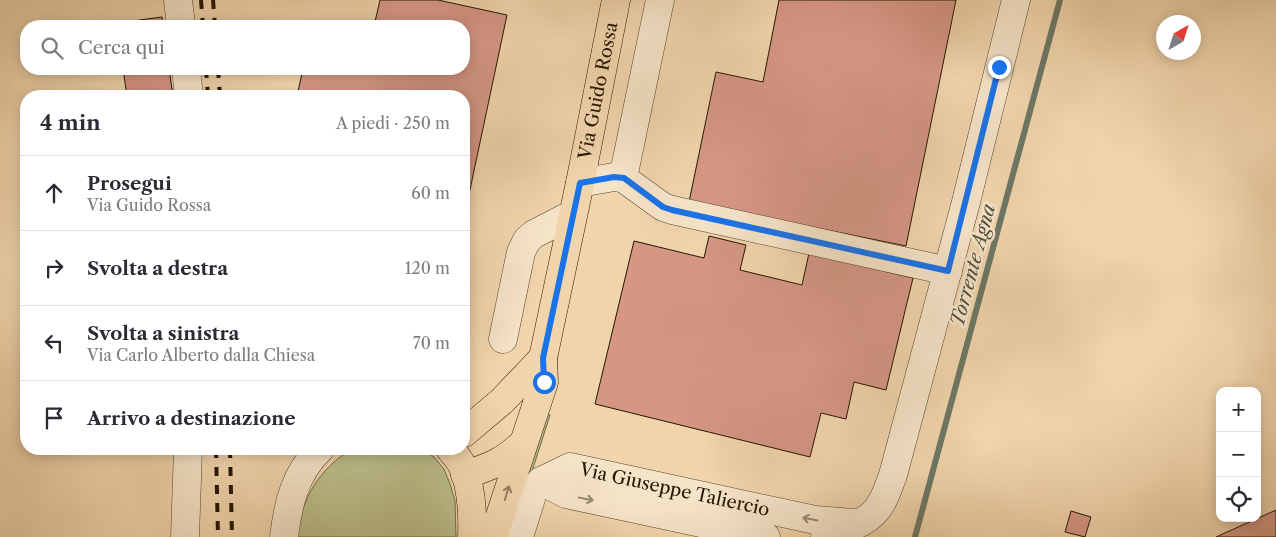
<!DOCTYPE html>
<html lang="it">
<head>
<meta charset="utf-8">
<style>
  body { margin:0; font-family:"Libre Caslon Text",serif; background:#f7f7f7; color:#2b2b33 }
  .controls { position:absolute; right:15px; bottom:15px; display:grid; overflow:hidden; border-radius:10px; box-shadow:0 2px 12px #0003 }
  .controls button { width:45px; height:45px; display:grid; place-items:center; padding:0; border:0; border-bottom:1px solid #e1e1e2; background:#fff; color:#2b2b33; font:25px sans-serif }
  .compass { position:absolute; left:1156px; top:15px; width:45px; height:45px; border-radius:50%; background:#fff; box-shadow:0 2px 12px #0003; rotate:39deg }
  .stop { position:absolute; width:15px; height:15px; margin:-11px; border:4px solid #1a73e8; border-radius:50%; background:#fff }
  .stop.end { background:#1a73e8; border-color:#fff; box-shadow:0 1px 5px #0008 }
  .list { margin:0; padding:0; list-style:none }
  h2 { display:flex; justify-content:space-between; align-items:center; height:65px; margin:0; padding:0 20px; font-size:21px }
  h2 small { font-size:16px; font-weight:400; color:#7c7c81 }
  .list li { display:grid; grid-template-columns:32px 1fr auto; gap:15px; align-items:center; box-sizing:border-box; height:75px; padding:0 20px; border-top:1px solid #e1e1e2 }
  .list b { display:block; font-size:19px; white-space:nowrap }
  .list p { margin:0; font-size:16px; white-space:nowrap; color:#7c7c81 }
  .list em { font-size:16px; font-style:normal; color:#7c7c81 }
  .icon { flex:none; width:28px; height:28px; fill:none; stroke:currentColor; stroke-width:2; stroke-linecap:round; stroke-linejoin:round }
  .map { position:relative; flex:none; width:1276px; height:537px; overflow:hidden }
  .search { position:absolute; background:#fff; box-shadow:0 2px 12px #0003; left:20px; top:20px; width:450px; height:55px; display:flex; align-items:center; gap:12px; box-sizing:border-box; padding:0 18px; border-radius:20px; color:#7c7c81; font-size:19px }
  .panel { position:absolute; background:#fff; box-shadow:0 2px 12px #0003; left:20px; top:90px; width:450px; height:365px; border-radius:20px }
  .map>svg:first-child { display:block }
  .green { fill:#babc88; stroke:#706946 }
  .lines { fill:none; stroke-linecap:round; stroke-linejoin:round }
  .stream { stroke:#6c7765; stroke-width:6 }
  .building { fill:#d59684; stroke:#251604 }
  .minor-casing { stroke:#58462e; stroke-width:29 }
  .major-casing { stroke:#251604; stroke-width:29 }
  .minor { stroke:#f5e3c8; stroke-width:28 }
  .major { stroke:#f0d4ab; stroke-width:28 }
  .rail { stroke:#251604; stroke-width:4; stroke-dasharray:9 9; stroke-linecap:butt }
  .oneway { stroke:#957e60 }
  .oneway2 { stroke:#978770 }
  .route { stroke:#1a73e8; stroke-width:6 }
  .labels { text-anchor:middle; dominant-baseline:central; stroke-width:5; stroke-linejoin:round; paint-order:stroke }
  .street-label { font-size:18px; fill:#251604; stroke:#f5e3c8 }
  .water-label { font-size:19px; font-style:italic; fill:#4e4f3d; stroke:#f5e3c8 }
</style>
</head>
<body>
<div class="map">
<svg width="1276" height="537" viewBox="0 0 1276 537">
  <rect width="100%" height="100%" fill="#f0d4ab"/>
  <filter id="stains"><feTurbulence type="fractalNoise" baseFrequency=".004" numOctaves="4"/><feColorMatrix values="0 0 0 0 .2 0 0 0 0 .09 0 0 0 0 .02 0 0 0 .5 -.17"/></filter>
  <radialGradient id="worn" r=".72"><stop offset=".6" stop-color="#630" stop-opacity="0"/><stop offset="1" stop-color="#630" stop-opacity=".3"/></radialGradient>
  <path class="green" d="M544 412 550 415 511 537Z
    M352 449H422L434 457 444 469 450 484 455 501 456 537H298C300 499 320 468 352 449Z"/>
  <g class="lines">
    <path class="stream" d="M915 537 1060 0"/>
  </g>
  <path class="building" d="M380 0H438L507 15 464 218V96H297L303 69H464V26H374Z
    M779 0H956L906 246 689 202 716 72 763 82Z
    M162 17 163 26H117V23Z
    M87 22 89 26H77Z
    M123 69H169L173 96H127Z
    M709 236 746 245 740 270 802 285 809 253 913 278 886 390 854 382 846 419 821 413 810 457 595 404 634 241 704 258Z
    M1276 510V537H1216Z
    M1071 511 1091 517 1085 537 1065 532Z"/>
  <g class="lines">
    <g class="minor-casing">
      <g id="minor">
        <path d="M178 0 181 26"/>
        <path d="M186 69 189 96"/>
        <path d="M623 178 663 207 672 210 948 271"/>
        <path d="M580 183 614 177 623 178 660 0"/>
        <path d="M503 339 521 252 527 240 534 234 573 214"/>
        <path d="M541 481 566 494 766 537"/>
        <path d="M185 537 188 449"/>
        <path d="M284 537C288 504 295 473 320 449"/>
        <path id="s1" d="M519 537 533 492 541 481 570 467 815 520 853 523"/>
        <path d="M825 537C843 530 870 523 880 505 886 496 889 485 893 475L966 202 1016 0"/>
      </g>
    </g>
    <g class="major-casing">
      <g id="major">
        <path d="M464 433 502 401 543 358"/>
        <path d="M450 449C454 454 459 459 462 465 472 487 473 513 472 537"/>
        <path d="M465 475C489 467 504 462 523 443"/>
        <path id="s2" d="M493 537 544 382 543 358 580 183 616 0"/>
      </g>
    </g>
    <use href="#minor" class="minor"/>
    <use href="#major" class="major"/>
    <path class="rail" d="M201 0 203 26
      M213 0 215 26
      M206 69 208 96
      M218 69 220 96
      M216 449 218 537
      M230 449 232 537"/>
  </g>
  <defs><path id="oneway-shaft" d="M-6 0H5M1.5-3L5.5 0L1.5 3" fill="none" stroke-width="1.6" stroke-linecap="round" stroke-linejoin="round" transform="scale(1.25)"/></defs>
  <use class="oneway" href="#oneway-shaft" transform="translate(507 493) rotate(-73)"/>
  <g class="oneway2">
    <use href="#oneway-shaft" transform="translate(586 499) rotate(12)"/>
    <use href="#oneway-shaft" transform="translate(810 519) rotate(-169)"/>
  </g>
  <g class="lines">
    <path class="route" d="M544 382 543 358 580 183 614 177 624 178 663 207 672 210 948 271 999 67"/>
  </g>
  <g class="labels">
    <g class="street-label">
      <text stroke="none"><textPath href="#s2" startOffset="460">Via Guido Rossa</textPath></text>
      <text stroke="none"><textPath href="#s1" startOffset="200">Via Giuseppe Taliercio</textPath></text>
    </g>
    <g class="water-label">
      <text transform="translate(973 265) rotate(-75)">Torrente Agna</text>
    </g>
  </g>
  <rect width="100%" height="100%" filter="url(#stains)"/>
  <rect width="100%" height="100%" fill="url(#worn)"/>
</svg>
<div class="controls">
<button>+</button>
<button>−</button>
<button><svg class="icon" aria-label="locate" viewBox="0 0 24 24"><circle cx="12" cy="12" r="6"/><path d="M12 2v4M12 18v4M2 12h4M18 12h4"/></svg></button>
</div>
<svg class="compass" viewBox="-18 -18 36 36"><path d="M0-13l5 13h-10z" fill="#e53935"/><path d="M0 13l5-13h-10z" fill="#7c7c81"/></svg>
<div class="stop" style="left:544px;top:382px"></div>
<div class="stop end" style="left:999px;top:67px"></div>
<div class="search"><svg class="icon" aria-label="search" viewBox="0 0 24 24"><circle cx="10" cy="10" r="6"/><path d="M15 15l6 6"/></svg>Cerca qui</div>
<section class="panel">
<h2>4 min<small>A piedi · 250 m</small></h2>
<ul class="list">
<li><svg class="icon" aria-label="ahead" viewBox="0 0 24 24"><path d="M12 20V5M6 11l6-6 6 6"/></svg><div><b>Prosegui</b><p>Via Guido Rossa</p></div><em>60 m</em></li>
<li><svg class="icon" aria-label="right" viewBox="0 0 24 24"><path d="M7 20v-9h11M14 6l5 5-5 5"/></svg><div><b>Svolta a destra</b></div><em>120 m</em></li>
<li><svg class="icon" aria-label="left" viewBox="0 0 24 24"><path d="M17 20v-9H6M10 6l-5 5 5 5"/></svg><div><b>Svolta a sinistra</b><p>Via Carlo Alberto dalla Chiesa</p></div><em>70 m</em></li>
<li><svg class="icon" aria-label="arrive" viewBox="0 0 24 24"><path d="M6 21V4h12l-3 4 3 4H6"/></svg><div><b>Arrivo a destinazione</b></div></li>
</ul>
</section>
</div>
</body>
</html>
